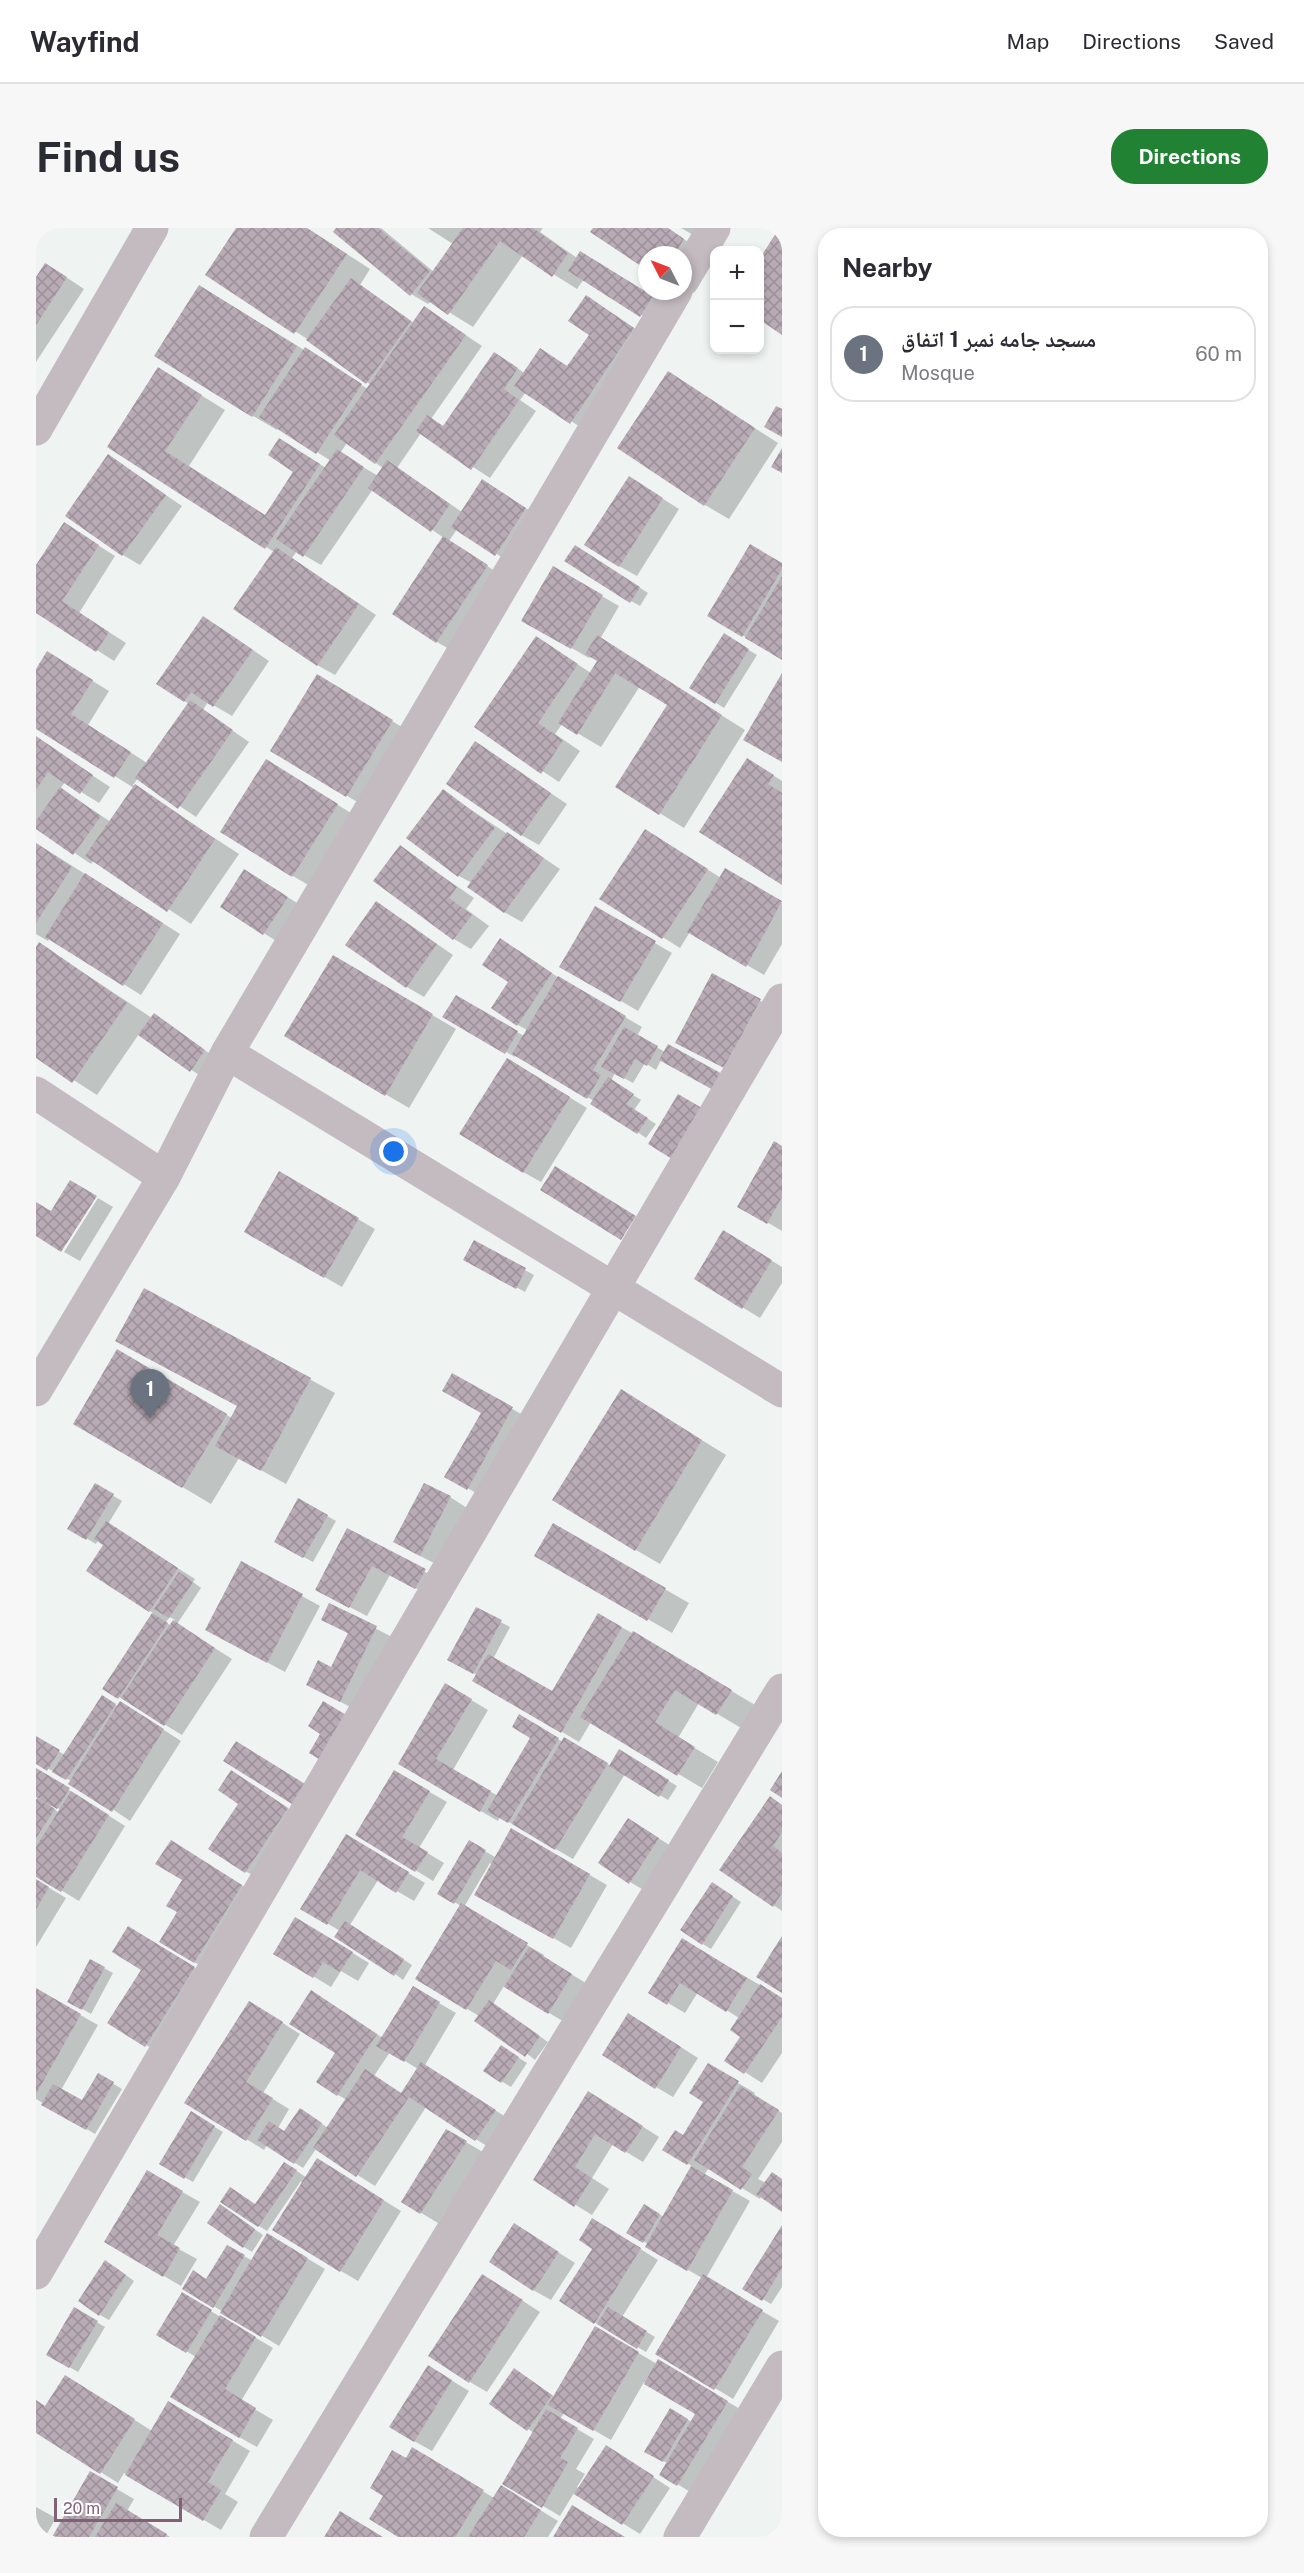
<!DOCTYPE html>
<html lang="en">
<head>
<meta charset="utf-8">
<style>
  body { margin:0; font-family:"Public Sans","Noto Naskh Arabic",sans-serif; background:#f7f7f7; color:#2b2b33 }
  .controls { position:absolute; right:18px; top:18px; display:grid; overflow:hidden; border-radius:12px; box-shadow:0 3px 9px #0003 }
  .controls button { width:54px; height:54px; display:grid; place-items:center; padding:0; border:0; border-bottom:2px solid #e1e1e2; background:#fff; color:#2b2b33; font:30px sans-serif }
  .compass { position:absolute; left:602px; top:18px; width:54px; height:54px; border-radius:50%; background:#fff; box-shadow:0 3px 9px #0003; rotate:312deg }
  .scale { position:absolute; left:18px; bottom:15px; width:128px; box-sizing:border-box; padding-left:6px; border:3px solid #826176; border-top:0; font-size:16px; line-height:21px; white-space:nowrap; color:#826176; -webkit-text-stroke:4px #fff; paint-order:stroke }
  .you { position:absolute; left:358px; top:924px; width:21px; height:21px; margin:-15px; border:4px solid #fff; border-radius:50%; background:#1a73e8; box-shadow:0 0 0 9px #1a73e833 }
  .badge { display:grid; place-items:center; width:39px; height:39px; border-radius:50%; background:#228233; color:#fff; font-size:20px; font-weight:700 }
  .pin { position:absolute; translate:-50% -50px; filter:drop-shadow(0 2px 3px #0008) }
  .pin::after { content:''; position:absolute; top:32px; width:21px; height:18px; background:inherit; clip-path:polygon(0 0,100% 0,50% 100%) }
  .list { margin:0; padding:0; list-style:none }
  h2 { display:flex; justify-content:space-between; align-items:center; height:78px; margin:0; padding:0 24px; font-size:26px }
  h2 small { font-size:20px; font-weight:400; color:#7c7c81 }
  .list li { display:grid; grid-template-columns:39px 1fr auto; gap:18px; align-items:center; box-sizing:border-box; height:96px; margin:0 12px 12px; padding:0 12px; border:2px solid #e1e1e2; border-radius:24px }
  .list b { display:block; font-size:22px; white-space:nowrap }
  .list p { margin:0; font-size:20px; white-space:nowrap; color:#7c7c81 }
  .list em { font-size:20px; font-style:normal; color:#7c7c81 }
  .map { position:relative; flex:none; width:746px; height:2309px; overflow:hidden; border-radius:24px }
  header { display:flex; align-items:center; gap:36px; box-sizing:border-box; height:84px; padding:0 30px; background:#fff; border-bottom:2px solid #e1e1e2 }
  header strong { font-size:28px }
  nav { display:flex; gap:33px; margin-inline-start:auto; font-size:21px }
  .intro { display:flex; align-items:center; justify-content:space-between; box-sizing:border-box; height:144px; padding:0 36px }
  h1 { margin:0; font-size:42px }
  .button { padding:15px 27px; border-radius:24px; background:#228233; color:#fff; font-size:21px; font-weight:700 }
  main { display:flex; gap:36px; padding:0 36px }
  aside { flex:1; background:#fff; border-radius:24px; box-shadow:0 3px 9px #0003 }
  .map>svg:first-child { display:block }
  .shadow { fill:#0003; fill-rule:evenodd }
  .building { fill:url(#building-cross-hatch) }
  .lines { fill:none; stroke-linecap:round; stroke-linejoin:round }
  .street { stroke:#c4bbc1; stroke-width:33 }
</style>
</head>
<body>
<header>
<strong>Wayfind</strong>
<nav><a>Map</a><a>Directions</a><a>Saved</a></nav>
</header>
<div class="intro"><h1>Find us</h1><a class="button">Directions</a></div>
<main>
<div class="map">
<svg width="746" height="2309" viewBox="0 0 746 2309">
  <defs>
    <pattern id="building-cross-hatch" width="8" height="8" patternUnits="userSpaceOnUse" patternTransform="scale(1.5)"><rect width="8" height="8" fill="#b8abb5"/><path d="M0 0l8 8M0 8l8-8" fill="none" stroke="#9b8f98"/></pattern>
  </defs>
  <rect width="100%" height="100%" fill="#eff4f3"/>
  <path class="shadow" d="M201 0H271L334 41 324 57 378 95 389 80 446 118 395 191 409 199 476 136 488 145 504 122 533 139 555 107 550 69 615 111 552 204 490 164 484 172 500 183 454 250 385 205 361 240 426 284 447 253 507 291 477 336 421 301 413 313 468 349 418 424 401 414 408 310 337 261 285 337 261 323 256 330 340 387 299 447 281 437 238 324 73 219 123 141 189 182 153 238 230 288 268 226 290 240 295 233 242 199 241 202 217 188 188 73 332 161 335 157 276 114 171 47ZM311 215 347 240 342 248 304 225Z
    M302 0H345L398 44 417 16 392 0H507L504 4 541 30 562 35 634 79 623 98 548 51 541 61 487 27 437 99 395 73 392 76 375 66Z
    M559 0H632L665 23 647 27H611V40L557 4Z
    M645 0H670L664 11Z
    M740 7 746 10V105L724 91V33Z
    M27 47 48 61 0 134V51Z
    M632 145 742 215 693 291 669 277Z
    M72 228 146 278 104 337 87 327Z
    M594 250 643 281 601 348 583 338Z
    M46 307 79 328 43 385 90 415 78 433 0 383V340Z
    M714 318 746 336V430L673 388Z
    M548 324 612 365 604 378 595 373Z
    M517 340 583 378 564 411 709 502 648 600 581 559 633 476 604 458 565 519 526 496 519 506 544 523 523 554 440 499 501 410 555 445 563 433 555 427 553 430 487 392Z
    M185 400 233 433 196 488 172 474 167 482 213 514 160 589 102 550 97 557 203 626 155 696 58 632 55 636 0 599V510L74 559 63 575 29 554 24 561 75 594 98 560 0 499V444L29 436 73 463 52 497 111 535 153 476 122 455Z
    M688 407 721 427 688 480 655 459Z
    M299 458 374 504 328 578 236 523Z
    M440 515 531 576 503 617 485 607Z
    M729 542 746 553V655L665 604Z
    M248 543 318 587 274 658 257 648Z
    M407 563 524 641 486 694 468 684 436 655 423 648Z
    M627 613 685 650 689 642 746 675V716L728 747 654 704 644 720 566 671Z
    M0 615 144 706 105 767 14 710 12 713 0 706Z
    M364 619 438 670 430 681 453 698 435 721 418 711 339 652Z
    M226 653 269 680 245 716 186 679Z
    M341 675 417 727 388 769 371 759Z
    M559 680 636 725 602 783 525 738Z
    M4 716 116 790 127 792 177 828 163 847 103 806 61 867 0 828V722Z
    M482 722 523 750 606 799 601 808 629 824 620 842 609 835 597 855 579 845 575 853 605 872 598 882 620 896 610 910 558 873 480 826 479 829 408 788 420 769 488 808 491 802 482 797 474 754Z
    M298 729 420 801 373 880 250 808Z
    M676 747 741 782 706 849Z
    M489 842 551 880 505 954 487 944Z
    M738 915 746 920V1003L703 978Z
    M244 946 339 1001 306 1059 210 1004Z
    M62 970 77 979 44 1033 28 1024Z
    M438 1014 498 1047 489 1064 429 1031Z
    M705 1014 746 1039V1055L724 1090 660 1051Z
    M109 1062 299 1165 250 1256 203 1230 175 1276 39 1195 82 1123 196 1190 203 1178Z
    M417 1147 494 1191 449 1270 410 1248 447 1184Z
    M609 1177 690 1227 624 1336 600 1322Z
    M59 1257 86 1273 72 1296 159 1351 157 1354 165 1360 141 1396 196 1431 146 1507 68 1460 117 1385 52 1343 69 1317 62 1312 60 1316 33 1300ZM134 1389 139 1392 135 1398 130 1394Z
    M414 1269 431 1280 402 1337 376 1324Z
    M263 1272 300 1293 277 1334 240 1314Z
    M517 1297 653 1375 636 1405 500 1327Z
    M311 1302 406 1353 397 1369 354 1347 331 1388 298 1371Z
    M206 1335 284 1378 249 1444 188 1411Z
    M294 1377 358 1410 322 1483 272 1457 296 1441 313 1406 287 1392Z
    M440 1381 474 1399 457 1431 517 1466 563 1387 622 1419 719 1477 705 1500 663 1475 642 1510 682 1534 666 1560 555 1494 543 1514 438 1452 441 1447 413 1431Z
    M410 1457 452 1482 417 1542 462 1568 496 1510 483 1489 527 1514 529 1511 575 1538 592 1528 641 1558 632 1572 589 1546 537 1631 464 1589 462 1593 364 1536Z
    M67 1469 83 1479 102 1485 145 1513 94 1593 35 1553 0 1534V1510L29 1527Z
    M0 1541 89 1598 43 1673 0 1647V1575L4 1569 0 1567ZM16 1577 25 1582 23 1585 15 1578Z
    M359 1544 411 1574 383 1620 408 1635 397 1653 321 1606Z
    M213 1554 268 1591 227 1653 209 1643 204 1575Z
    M735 1570 746 1577V1683L685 1642Z
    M593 1592 640 1621 611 1664 594 1654Z
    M476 1602 571 1657 535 1720 440 1666 456 1637 454 1635 428 1679 508 1727 507 1729 553 1757 530 1795 468 1758 457 1776 512 1814 499 1832 443 1788 381 1751 425 1678 403 1665 433 1614 459 1629Z
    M328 1618 389 1655 378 1673 342 1652 314 1697 376 1737 367 1752 304 1703 266 1680Z
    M152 1624 223 1668 176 1744 158 1734 143 1683Z
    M0 1652 30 1670 0 1719Z
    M685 1661 705 1674 675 1721 667 1716Z
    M277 1701 333 1735 322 1753 305 1743 295 1759 239 1725Z
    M109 1710 175 1750 127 1827 110 1817Z
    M664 1722 746 1770V1825L726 1855 690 1832 706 1808 703 1790 662 1764 649 1785 632 1775Z
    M55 1733 77 1745 55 1786 33 1773Z
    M377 1760 420 1785 389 1837 476 1893 457 1922 390 1879 339 1958 280 1921 267 1940 231 1917 228 1922 150 1874 231 1785 264 1806 227 1865 253 1881 242 1900 248 1904 273 1887 292 1900 311 1872 302 1867 301 1825 292 1774 347 1810ZM354 1824 382 1841 366 1866 338 1848Z
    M0 1762 62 1797 25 1862 47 1874 63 1847 86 1861 59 1906 0 1871Z
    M610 1797 662 1830 637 1869 620 1859Z
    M474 1824 491 1835 475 1859 449 1843Z
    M672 1837 719 1865 718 1867 746 1885V1914L722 1951 730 1955 736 1946 746 1952V1982L725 1968 724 1971 673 1940 668 1947 714 1973 670 2050 743 2093 697 2171 621 2125 666 2050 611 2018 612 2016 593 2005 609 1978 628 1989 656 1938 628 1922 648 1908 669 1873Z
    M570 1875 623 1909 607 1934 577 1916 556 1950 573 1961 556 1987 499 1952Z
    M155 1885 187 1904 157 1954 125 1936Z
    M411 1903 447 1924 402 1995 367 1974Z
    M258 1941 271 1950 299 1942 365 1983 322 2053 305 2043 265 1953 231 2003 223 1998 220 1978Z
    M111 1944 164 1974 137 2018 161 2031 145 2058 70 2014Z
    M193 1983 227 2007 216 2024 208 2019Z
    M479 1997 539 2035 515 2072 497 2062Z
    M746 2000V2059L735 2076 708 2060Z
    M574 2002 622 2032 586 2089 619 2109 610 2124 558 2094Z
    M232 2007 289 2041 243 2118 148 2060 171 2053 191 2019 217 2033Z
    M79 2039 98 2053 73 2092 64 2087Z
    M464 2058 504 2084 451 2164 434 2154Z
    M146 2066 237 2120 205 2173 237 2192 221 2219 203 2209 160 2129 122 2106Z
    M39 2081 69 2099 42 2144 12 2127Z
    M560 2100 621 2136 623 2133 709 2184 659 2267 625 2246 631 2235 610 2223 634 2182 656 2194 661 2185 608 2154 575 2212 528 2185 524 2191 558 2211 540 2241 549 2246 541 2259 543 2261 587 2229 634 2260 604 2306 538 2265 524 2288 468 2255 498 2205 455 2176 478 2142 519 2169Z
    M410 2149 433 2163 396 2223 378 2213Z
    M47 2159 116 2203 133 2175 214 2223 189 2266 202 2274 185 2302 88 2245 82 2255 0 2203V2173L10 2179Z
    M394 2231 458 2270 483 2269 522 2293 512 2309H365L371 2232Z
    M55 2246 98 2271 91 2283 134 2309H18Z
    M0 2279 20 2290 9 2309H0Z"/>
  <path class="building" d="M200 0H271L311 26 258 106 169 47Z
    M300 0H342L394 43 374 68 297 4Z
    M427 0H497L532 25 516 49 464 13 412 87 381 65Z
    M557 0H632L648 11 638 27H611V42L554 4Z
    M740 5 746 9V107L724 92V30Z
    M544 23 617 68 604 89 532 43Z
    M9 35 31 49 0 97V49Z
    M315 50 375 93 330 156 270 112Z
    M163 57 261 118 216 189 118 128Z
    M550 67 598 100 534 196 478 158 504 120 531 138 553 107 532 93Z
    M388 78 430 107 339 236 298 207Z
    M269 119 326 156 280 226 223 189Z
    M458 124 482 140 468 161 483 172 435 242 380 203 391 187 407 198Z
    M122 139 166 167 129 223 229 287 257 244 232 227 243 210 284 236 229 321 71 219Z
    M632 143 719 200 668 278 581 220Z
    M740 178 746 181V209L728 199Z
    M746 220V245L735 239Z
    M301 221 328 239 267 329 240 311Z
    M72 226 130 267 86 328 29 288Z
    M351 232 414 276 395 304 332 260Z
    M593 248 627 270 583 339 548 317Z
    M446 251 490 280 459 328 415 299Z
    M28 294 63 317 26 373 73 404 60 424 0 385V337Z
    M407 308 452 337 400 415 356 386Z
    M714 316 746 335V341L706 409 671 388Z
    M539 317 604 359 594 375 528 333Z
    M240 319 323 376 281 438 197 381Z
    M517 338 567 367 535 421 485 393Z
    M746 348V432L709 410Z
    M167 388 217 422 177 479 155 464 148 474 120 456Z
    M688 405 713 421 679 476 653 460Z
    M561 407 686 487 623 587 579 559 631 477 579 445 541 507 522 495 561 433 549 426Z
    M500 408 542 436 502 495 527 512 505 546 438 499Z
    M11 423 57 452 35 486 95 524 78 550 0 501V441Z
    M746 445V534L707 512Z
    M281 446 357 492 310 569 234 523Z
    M154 472 197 502 142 581 99 550Z
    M0 508 57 547 44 566 12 544 0 562Z
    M439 513 515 565 485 608 410 556Z
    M711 530 738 547 732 556 746 565V657L663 604Z
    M230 531 302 576 256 649 184 604Z
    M99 556 179 611 131 684 49 628Z
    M24 559 65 588 37 627 0 601V593Z
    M407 561 459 600 422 649 370 610Z
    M609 601 672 641 626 711 563 671Z
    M471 604 508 630 468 685 431 659Z
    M0 615 36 639 0 695Z
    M364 617 421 659 413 670 436 687 417 712 337 653Z
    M689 640 746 673 710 739 651 704Z
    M208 641 252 669 227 707 184 679Z
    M49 645 127 695 87 758 9 709Z
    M340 673 401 716 370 760 309 717Z
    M559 678 620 713 584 774 523 739Z
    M464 710 516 745 481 798 455 780 472 754 446 737Z
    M3 714 91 775 36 855 0 830V719Z
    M297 727 397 786 349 868 248 808Z
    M676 745 725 771 688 840 639 815Z
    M522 748 590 788 557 842 565 847 551 871 476 826Z
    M420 767 482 803 469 826 406 789Z
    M118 785 169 822 154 844 102 807Z
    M588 799 622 818 611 838 599 831 588 851 565 839Z
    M632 816 688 847 679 863 623 832Z
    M471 830 534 869 487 945 423 906Z
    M572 849 598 866 590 876 612 890 601 906 554 876Z
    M642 866 666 880 636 931 612 916Z
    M738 913 746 918V969L731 996 701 979Z
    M519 938 600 988 585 1012 504 962Z
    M243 943 323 990 288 1050 208 1004Z
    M34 952 61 968 25 1024 0 1008V974L15 983Z
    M687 1002 736 1032 706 1081 658 1051Z
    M438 1012 490 1040 480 1061 427 1032Z
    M108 1060 275 1150 225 1243 179 1218 201 1178 79 1113Z
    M81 1121 191 1186 146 1260 37 1196Z
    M416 1145 477 1179 431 1262 408 1249 445 1185 406 1163Z
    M585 1161 666 1212 599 1323 516 1272Z
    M59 1255 78 1266 50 1312 31 1301Z
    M388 1255 415 1268 384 1328 357 1314Z
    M262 1270 292 1287 267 1330 238 1314Z
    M70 1293 142 1340 113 1384 50 1343 67 1317 58 1311Z
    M517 1295 630 1360 611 1393 498 1328Z
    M311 1300 390 1341 379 1361 336 1338 313 1380 279 1362Z
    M205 1333 267 1366 231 1435 169 1402Z
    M143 1344 157 1354 133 1390 118 1381Z
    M293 1375 341 1398 304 1474 270 1457 282 1432 295 1439 312 1405 285 1392Z
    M440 1379 466 1392 437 1446 411 1432Z
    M116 1385 132 1395 82 1471 66 1461Z
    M562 1385 586 1399 525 1505 436 1453 452 1426 516 1463Z
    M137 1392 179 1420 128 1498 85 1470Z
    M597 1403 696 1462 680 1487 639 1462 619 1494 659 1519 641 1548 544 1489Z
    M409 1455 436 1471 400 1531 455 1563 444 1584 362 1536Z
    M66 1467 80 1476 30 1552 16 1544Z
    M84 1473 128 1501 76 1584 32 1556Z
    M287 1473 317 1491 291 1536 273 1525 284 1506 272 1498Z
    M483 1486 523 1510 472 1595 451 1583 494 1510 476 1499Z
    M0 1508 24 1522 11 1543 0 1536Z
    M528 1509 572 1535 519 1622 476 1596Z
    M200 1513 269 1556 256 1576 187 1533Z
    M583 1521 633 1552 623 1569 573 1538Z
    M0 1540 34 1560 21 1581 0 1569Z
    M195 1542 252 1580 209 1645 172 1621 202 1576 182 1562Z
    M358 1542 394 1563 366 1609 392 1624 379 1644 319 1607Z
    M746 1543V1570L734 1562Z
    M35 1563 73 1587 25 1664 0 1649V1619Z
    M734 1568 746 1577V1604L737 1618 746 1625V1665L737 1679 683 1642Z
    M1 1570 19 1581 0 1610V1572Z
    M592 1590 623 1610 593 1656 562 1635Z
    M475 1600 554 1646 517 1711 438 1667Z
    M310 1606 373 1644 360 1665 324 1642 291 1697 264 1681Z
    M135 1612 206 1657 158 1735 123 1714 141 1684 130 1678 146 1652 119 1636Z
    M433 1612 450 1622 418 1676 401 1666Z
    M0 1651 13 1659 0 1681Z
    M676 1654 697 1668 666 1717 644 1702Z
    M425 1675 492 1715 475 1742 460 1733 430 1782 379 1751Z
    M259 1689 317 1724 304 1744 287 1734 277 1750 237 1726Z
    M309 1693 368 1731 358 1748 298 1709Z
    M92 1698 159 1739 109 1819 71 1795 105 1742 76 1724Z
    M746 1708V1765L720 1749Z
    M646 1710 711 1750 690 1784 644 1755 631 1777 612 1765Z
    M493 1719 536 1746 512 1786 468 1759Z
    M54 1731 69 1739 46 1782 31 1774Z
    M724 1756 746 1770V1789L708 1846 688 1833 704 1809 694 1802Z
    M377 1758 404 1774 368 1834 340 1818Z
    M0 1760 45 1786 0 1866Z
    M275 1762 341 1806 301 1868 280 1854 299 1825 253 1796Z
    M453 1772 504 1808 489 1829 438 1793Z
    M213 1773 247 1794 210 1854 237 1870 210 1913 148 1875Z
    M592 1785 645 1819 619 1861 566 1827Z
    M465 1817 483 1829 465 1855 447 1843Z
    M385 1834 460 1882 439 1913 373 1869 320 1949 277 1920 329 1841 365 1865Z
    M672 1835 703 1853 651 1937 626 1922 639 1902 647 1907 667 1874 653 1865Z
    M62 1845 78 1854 50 1902 5 1877 17 1856 46 1872Z
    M704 1858 743 1882 706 1939 716 1946 705 1962 658 1932Z
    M552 1863 607 1898 589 1925 559 1906 539 1939 556 1950 538 1979 497 1952Z
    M264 1880 286 1895 258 1936 221 1912 233 1893 248 1903Z
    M155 1883 179 1898 148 1951 123 1936Z
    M410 1901 431 1913 384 1986 365 1974Z
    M281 1930 348 1972 304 2044 236 2002Z
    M248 1934 261 1942 222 1999 184 1974 194 1959 219 1976Z
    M655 1938 697 1962 651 2043 609 2019Z
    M111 1942 147 1963 121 2007 144 2020 127 2049 68 2014Z
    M736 1944 746 1951V1984L720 1966Z
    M184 1976 219 2001 207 2020 171 1995Z
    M608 1976 624 1986 607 2015 590 2005Z
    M556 1990 605 2020 558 2096 523 2073 556 2021 543 2012Z
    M478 1995 523 2024 497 2063 453 2034Z
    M746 1997V2040L726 2073 706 2061Z
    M231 2005 272 2030 225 2109 184 2085Z
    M191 2017 209 2027 177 2080 146 2061 157 2042 170 2051Z
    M69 2032 90 2047 63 2088 42 2073Z
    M446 2046 487 2072 433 2155 392 2128Z
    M667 2046 727 2082 678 2162 619 2126Z
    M146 2064 176 2082 150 2125 120 2107Z
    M38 2079 62 2093 33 2140 10 2127Z
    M572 2079 611 2103 601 2121 561 2096Z
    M184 2087 220 2109 189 2161 220 2180 203 2210 134 2169Z
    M559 2098 603 2124 557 2203 512 2177Z
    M622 2131 692 2173 641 2258 623 2247 659 2186 608 2156Z
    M392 2137 416 2152 378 2214 353 2199Z
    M478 2140 516 2167 491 2203 453 2176Z
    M29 2147 99 2191 64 2246 0 2205V2172L9 2178Z
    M132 2173 197 2212 172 2254 185 2262 167 2293 89 2247Z
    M634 2180 652 2191 627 2234 608 2224Z
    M510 2181 542 2200 524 2230 532 2234 506 2280 466 2256Z
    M570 2217 618 2248 586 2297 538 2266Z
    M376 2219 448 2262 419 2309H362L333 2291 347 2268 334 2260 356 2222 370 2230Z
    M54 2243 82 2259 53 2309H16Z
    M465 2257 505 2282 488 2309H432Z
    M80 2275 131 2306 129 2309H59Z
    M536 2277 589 2309H517Z
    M304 2283 347 2309H288Z"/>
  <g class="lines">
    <path class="street" d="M647 52 678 0
      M0 201 116 0
      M191 825 746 1163
      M0 865 128 949
      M0 1162 128 949 191 825 640 63
      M0 2045 746 772
      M230 2309 746 1462
      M644 2309 746 2139"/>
  </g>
</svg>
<div class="controls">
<button>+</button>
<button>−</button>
</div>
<svg class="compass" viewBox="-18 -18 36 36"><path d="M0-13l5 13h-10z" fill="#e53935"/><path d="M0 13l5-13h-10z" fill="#7c7c81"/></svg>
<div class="scale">20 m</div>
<div class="you"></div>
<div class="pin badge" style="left:114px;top:1191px;background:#6b7280">1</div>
</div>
<aside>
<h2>Nearby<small></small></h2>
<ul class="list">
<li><span class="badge" style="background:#6b7280">1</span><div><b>مسجد جامه نمبر 1 اتفاق</b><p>Mosque</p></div><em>60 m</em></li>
</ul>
</aside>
</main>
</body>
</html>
